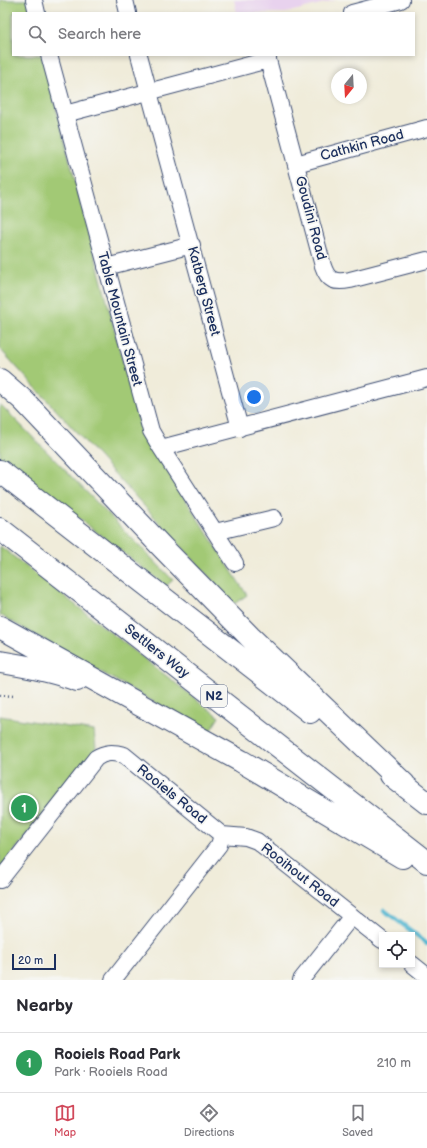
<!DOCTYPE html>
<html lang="en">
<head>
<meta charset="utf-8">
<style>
  body { margin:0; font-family:"Balsamiq Sans",sans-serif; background:#f2f2f3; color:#2b2b33 }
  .controls { position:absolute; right:12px; bottom:12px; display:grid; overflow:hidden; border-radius:0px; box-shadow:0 2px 6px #0003 }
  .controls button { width:36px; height:36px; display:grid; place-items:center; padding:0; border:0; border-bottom:1px solid #e1e1e2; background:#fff; color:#2b2b33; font:20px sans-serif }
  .compass { position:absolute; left:331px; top:68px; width:36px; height:36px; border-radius:50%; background:#fff; box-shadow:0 2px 6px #0003; rotate:198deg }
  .scale { position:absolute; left:12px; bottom:10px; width:44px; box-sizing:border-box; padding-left:4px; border:2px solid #1b2f5e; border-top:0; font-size:11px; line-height:14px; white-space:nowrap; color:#1b2f5e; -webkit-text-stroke:3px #f6f6f2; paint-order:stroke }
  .you { position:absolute; left:254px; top:397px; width:14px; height:14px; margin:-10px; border:3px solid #fff; border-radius:50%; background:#1a73e8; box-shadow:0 0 0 6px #1a73e833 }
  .badge { display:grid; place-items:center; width:26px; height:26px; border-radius:50%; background:#d1495b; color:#fff; font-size:13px; font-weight:700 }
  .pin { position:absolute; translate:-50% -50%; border:2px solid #fff; box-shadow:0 1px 4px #0006 }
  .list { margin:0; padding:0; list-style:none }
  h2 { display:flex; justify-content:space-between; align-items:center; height:52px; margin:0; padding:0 16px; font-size:17px }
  h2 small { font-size:13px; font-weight:400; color:#7c7c81 }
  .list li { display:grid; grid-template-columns:26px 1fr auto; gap:12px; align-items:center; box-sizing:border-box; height:60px; padding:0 16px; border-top:1px solid #e1e1e2 }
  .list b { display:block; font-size:15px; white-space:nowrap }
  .list p { margin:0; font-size:13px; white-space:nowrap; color:#7c7c81 }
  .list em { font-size:13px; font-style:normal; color:#7c7c81 }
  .icon { flex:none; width:22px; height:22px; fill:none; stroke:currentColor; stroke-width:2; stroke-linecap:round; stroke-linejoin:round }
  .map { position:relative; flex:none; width:427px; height:980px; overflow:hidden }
  .search { position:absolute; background:#fff; box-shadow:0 2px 6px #0003; left:12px; right:12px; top:12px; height:44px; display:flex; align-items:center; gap:10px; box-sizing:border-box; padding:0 14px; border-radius:0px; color:#7c7c81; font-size:15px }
  .sheet { height:112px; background:#fff }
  nav { display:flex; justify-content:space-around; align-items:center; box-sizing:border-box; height:56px; border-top:1px solid #e1e1e2; background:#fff; font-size:11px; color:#7c7c81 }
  nav a { display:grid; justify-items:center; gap:2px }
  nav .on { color:#d1495b }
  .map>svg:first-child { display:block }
  .built { fill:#e8d2ee }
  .green { fill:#a2c975; stroke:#5e7c6a }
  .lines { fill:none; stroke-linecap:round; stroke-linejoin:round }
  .stream { stroke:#52b7d1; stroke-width:4.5 }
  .minor-casing { stroke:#3b4b71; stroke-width:18 }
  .motorway-casing { stroke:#3b4b71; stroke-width:24 }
  .path { stroke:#3b4b71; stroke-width:2.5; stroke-dasharray:1 3; stroke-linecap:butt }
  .minor { stroke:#fff; stroke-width:16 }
  .motorway { stroke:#fff; stroke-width:22 }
  .labels { text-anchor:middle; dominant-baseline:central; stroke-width:3.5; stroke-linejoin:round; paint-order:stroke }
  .shield { fill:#f6f6f2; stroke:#5d6b8a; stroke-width:1 }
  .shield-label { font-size:13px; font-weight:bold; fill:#1b2f5e }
  .street-label { font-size:14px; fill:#1b2f5e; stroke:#f6f6f2 }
</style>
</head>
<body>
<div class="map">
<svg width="427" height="980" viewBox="0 0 427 980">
  <rect width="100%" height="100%" fill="#f6f6f2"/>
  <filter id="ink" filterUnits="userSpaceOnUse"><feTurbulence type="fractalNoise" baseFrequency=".025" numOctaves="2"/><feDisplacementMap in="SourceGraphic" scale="8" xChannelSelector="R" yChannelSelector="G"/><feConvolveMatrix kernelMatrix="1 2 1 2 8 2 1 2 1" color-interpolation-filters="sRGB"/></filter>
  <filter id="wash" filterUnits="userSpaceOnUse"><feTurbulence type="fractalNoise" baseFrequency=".012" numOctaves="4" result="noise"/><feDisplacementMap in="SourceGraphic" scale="16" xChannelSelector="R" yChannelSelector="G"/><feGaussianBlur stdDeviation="0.9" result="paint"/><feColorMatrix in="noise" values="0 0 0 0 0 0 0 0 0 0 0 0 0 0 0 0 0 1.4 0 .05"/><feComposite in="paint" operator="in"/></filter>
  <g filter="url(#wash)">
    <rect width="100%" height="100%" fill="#f0ecda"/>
    <path class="built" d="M234 0H336L286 13H237Z"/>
    <path class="green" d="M0 0H28L31 13H13V55H42L140 426 144 435 247 595 234 604 0 349Z
      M0 404 173 580 166 586 0 457Z
      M0 546 219 717 209 733 0 615Z
      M0 716 94 731 96 748 0 869Z"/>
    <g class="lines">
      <path class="stream" d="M384 910 427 943"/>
    </g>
  </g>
  <g filter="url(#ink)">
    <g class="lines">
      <g class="minor-casing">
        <path id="minor" d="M34 0 37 13
          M125 0 128 13
          M352 13 401 0
          M49 55 151 431 161 448 235 563
          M139 55 240 428
          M268 55V60L323 266C328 281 335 283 350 280L427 260
          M65 114 268 60
          M296 164 427 128
          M106 267 192 245
          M161 448 427 378
          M215 532 274 518
          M222 835 246 837 257 841 382 940
          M0 880 96 758C105 752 113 752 124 755L222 835
          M412 964 427 976
          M113 980 219 845 222 835
          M301 980 352 916"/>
      </g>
      <g class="motorway-casing">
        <path id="motorway" d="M0 380 23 400 162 547 250 637 404 784
          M0 471 310 712
          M0 529 427 862
          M0 627 241 761 402 857
          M0 662C26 666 52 671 77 680
          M391 775 427 803"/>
      </g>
      <path class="path" d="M0 695 14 696"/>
      <use href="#minor" class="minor"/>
      <use href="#motorway" class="motorway"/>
    </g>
  </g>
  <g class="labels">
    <rect class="shield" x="201" y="685" width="26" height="22" rx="3"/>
    <g class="shield-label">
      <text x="214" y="696">N2</text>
    </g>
    <g class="street-label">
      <text transform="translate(362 145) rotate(-15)">Cathkin Road</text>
      <text transform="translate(311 218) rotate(75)">Goudini Road</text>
      <text transform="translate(204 291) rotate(75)">Katberg Street</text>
      <text transform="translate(120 319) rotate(75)">Table Mountain Street</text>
      <text transform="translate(157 651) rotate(38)">Settlers Way</text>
      <text transform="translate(172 794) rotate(39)">Rooiels Road</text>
      <text transform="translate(300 875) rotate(38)">Rooihout Road</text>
    </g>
  </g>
</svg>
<div class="controls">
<button><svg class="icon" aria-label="locate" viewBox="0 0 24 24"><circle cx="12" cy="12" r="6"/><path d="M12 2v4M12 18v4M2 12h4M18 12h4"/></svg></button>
</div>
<svg class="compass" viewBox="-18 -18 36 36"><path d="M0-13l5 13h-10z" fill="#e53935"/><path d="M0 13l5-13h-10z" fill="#7c7c81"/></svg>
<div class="scale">20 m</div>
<div class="you"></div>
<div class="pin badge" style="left:24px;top:808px;background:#2e9e5b">1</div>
<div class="search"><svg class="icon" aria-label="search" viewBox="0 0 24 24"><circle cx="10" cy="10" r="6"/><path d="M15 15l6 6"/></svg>Search here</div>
</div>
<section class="sheet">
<h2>Nearby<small></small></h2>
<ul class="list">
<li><span class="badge" style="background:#2e9e5b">1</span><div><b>Rooiels Road Park</b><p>Park · Rooiels Road</p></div><em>210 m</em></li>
</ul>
</section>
<nav>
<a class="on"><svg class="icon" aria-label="map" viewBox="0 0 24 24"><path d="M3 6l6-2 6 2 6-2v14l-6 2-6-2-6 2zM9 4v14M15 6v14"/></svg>Map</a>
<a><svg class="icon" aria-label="directions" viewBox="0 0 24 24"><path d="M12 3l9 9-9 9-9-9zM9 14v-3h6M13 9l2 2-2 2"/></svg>Directions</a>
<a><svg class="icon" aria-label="saved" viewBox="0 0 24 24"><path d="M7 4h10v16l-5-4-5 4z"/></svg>Saved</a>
</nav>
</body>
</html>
